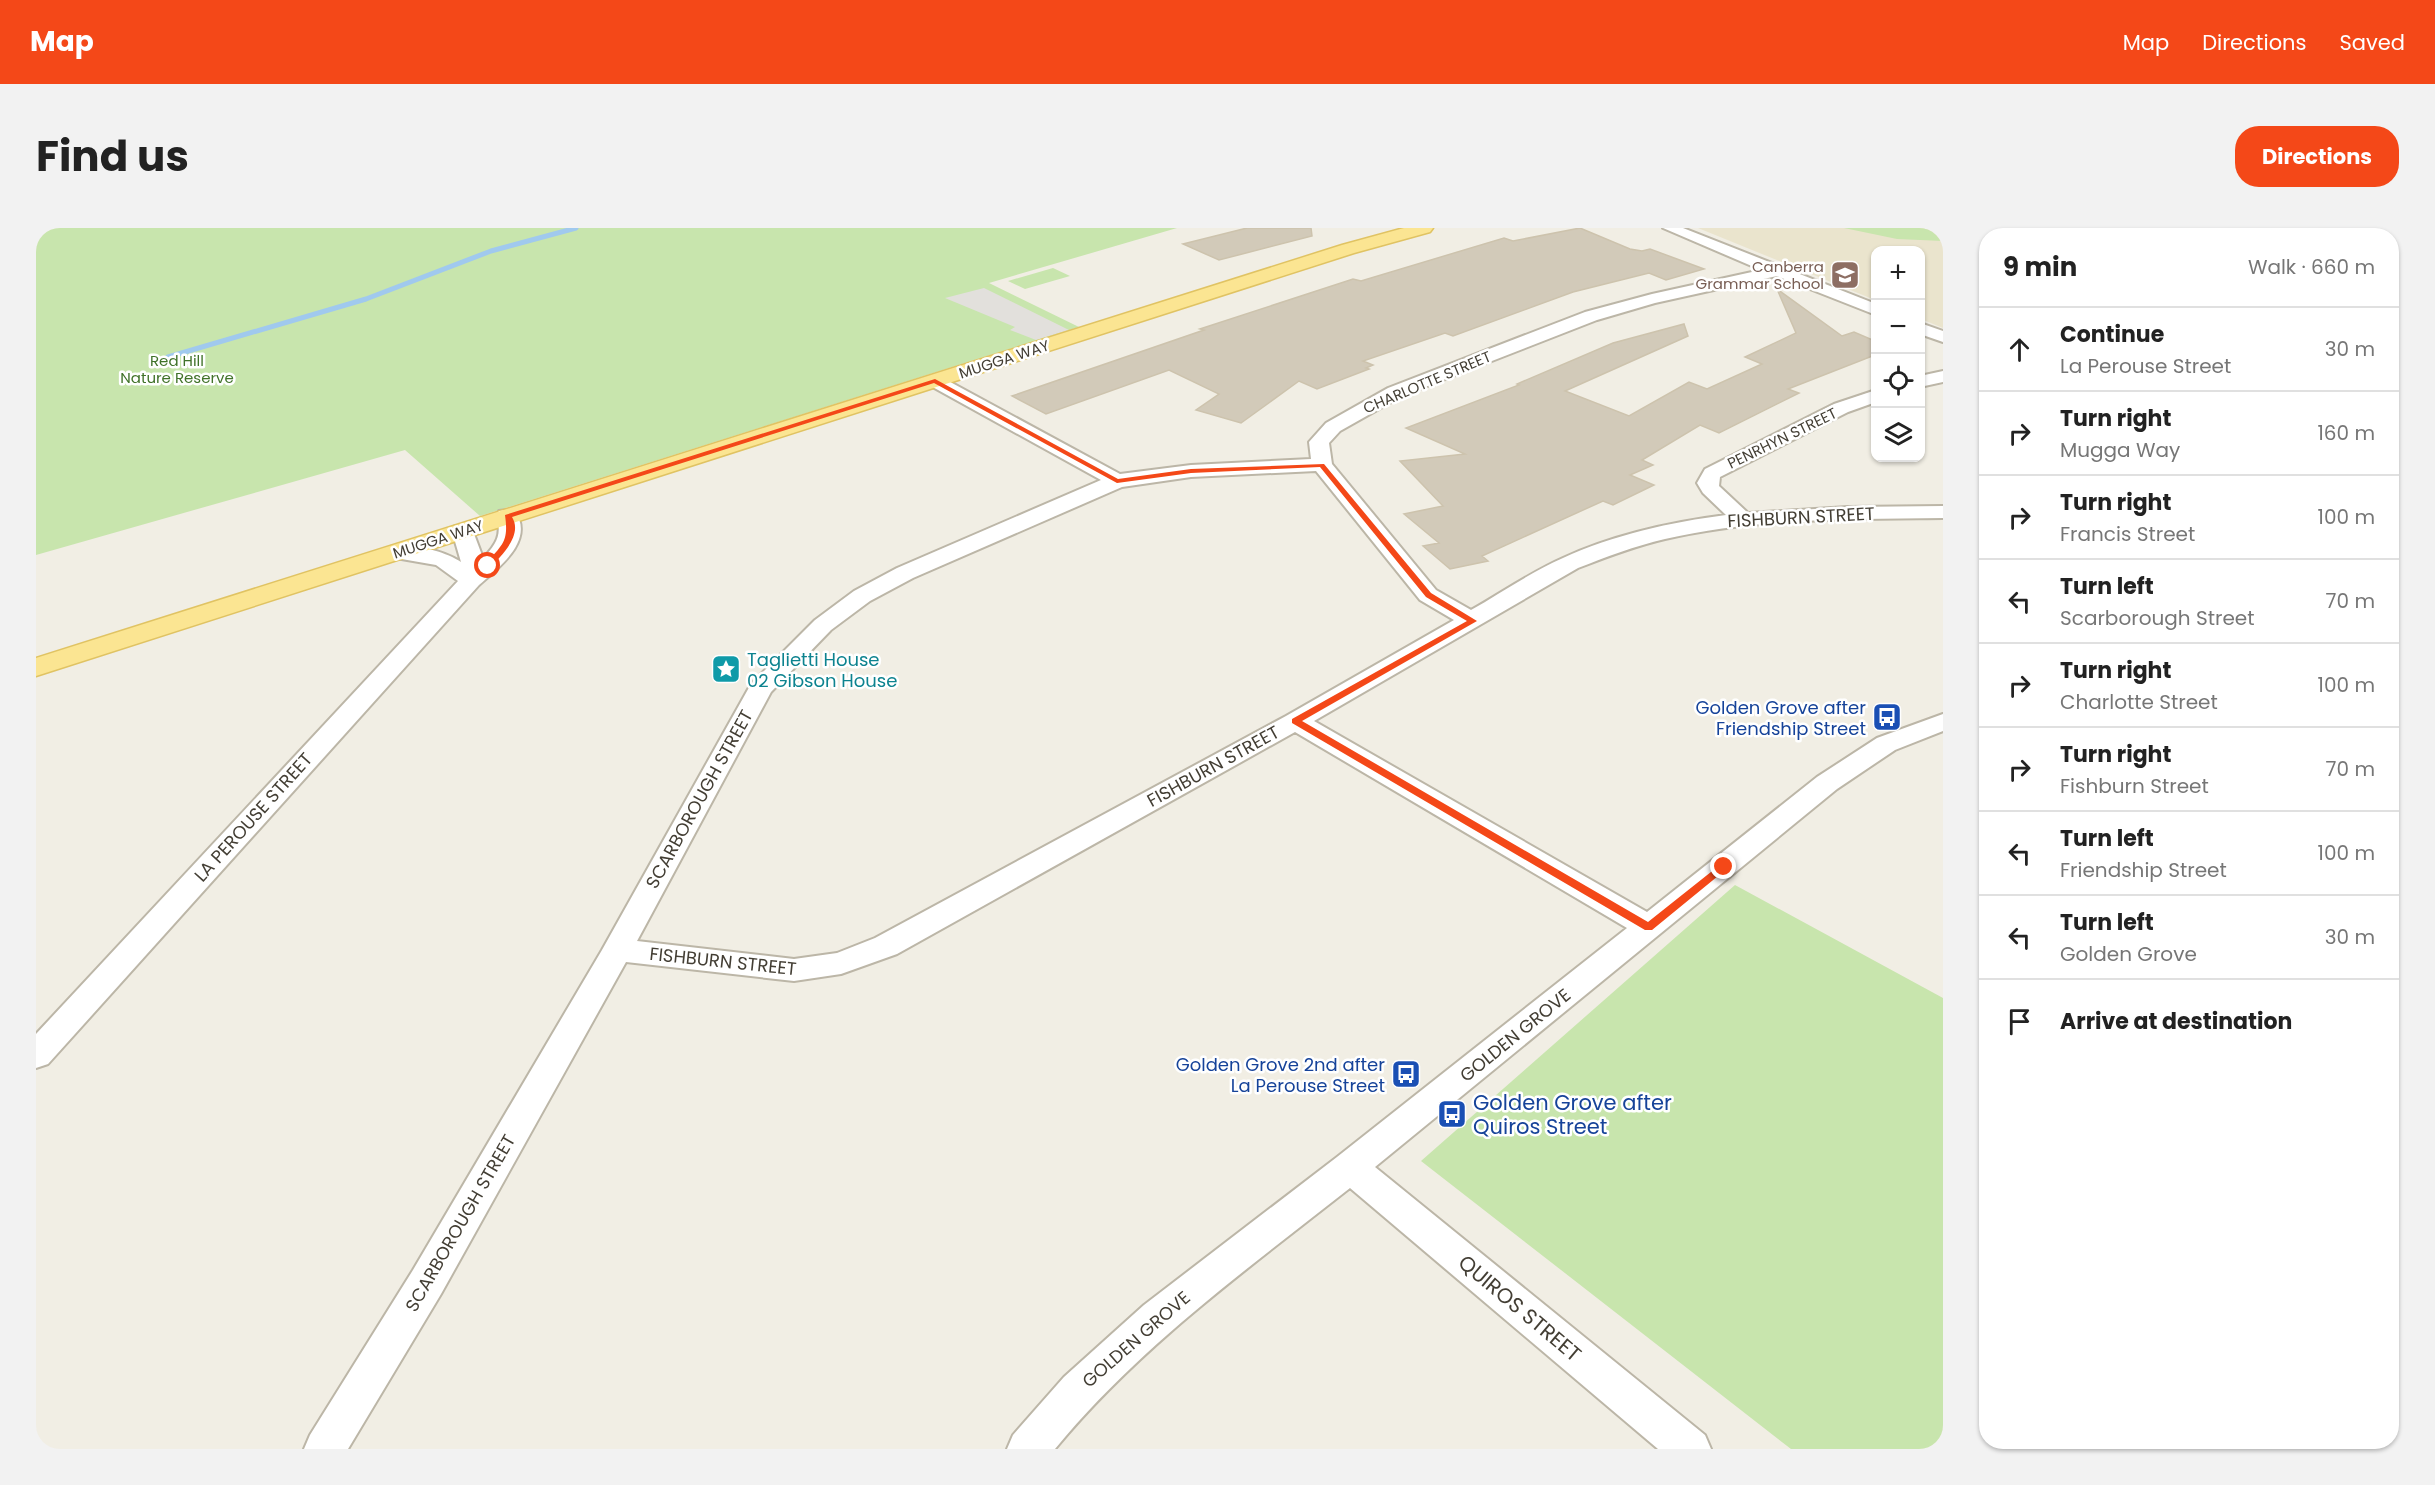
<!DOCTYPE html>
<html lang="en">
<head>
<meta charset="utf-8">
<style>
  body { margin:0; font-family:Poppins,sans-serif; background:#f2f2f2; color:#222 }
  .controls { position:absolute; right:18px; top:18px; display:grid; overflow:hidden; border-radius:12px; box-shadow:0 2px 4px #0004 }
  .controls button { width:54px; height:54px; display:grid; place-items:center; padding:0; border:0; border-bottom:2px solid #e0e0e0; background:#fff; color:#222; font:30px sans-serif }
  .stop { position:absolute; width:18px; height:18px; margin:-14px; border:4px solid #f44818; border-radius:50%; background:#fff }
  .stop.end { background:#f44818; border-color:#fff; box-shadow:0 2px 6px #0008 }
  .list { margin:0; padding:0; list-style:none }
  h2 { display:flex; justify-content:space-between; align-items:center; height:78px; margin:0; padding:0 24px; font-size:26px }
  h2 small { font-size:20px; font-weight:400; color:#767676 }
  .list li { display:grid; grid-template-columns:39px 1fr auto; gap:18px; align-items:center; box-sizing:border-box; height:84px; padding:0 24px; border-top:2px solid #e0e0e0 }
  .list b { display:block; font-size:22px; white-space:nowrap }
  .list p { margin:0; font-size:20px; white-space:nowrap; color:#767676 }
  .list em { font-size:20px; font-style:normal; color:#767676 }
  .icon { flex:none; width:33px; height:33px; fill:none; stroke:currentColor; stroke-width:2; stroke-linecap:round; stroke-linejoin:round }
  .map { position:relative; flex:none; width:1907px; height:1221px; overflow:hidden; border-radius:24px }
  header { display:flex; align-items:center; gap:36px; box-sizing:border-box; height:84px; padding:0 30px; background:#f44818; color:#fff }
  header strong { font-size:28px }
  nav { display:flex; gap:33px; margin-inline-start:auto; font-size:21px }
  .intro { display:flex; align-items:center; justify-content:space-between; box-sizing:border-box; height:144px; padding:0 36px }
  h1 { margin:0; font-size:42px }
  .button { padding:15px 27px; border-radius:24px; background:#f44818; color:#fff; font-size:21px; font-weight:700 }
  main { display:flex; gap:36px; padding:0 36px }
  aside { flex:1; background:#fff; border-radius:24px; box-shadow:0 2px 4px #0004 }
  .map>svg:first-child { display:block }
  .education { fill:#eae4cd }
  .green { fill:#c8e5ad }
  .parking { fill:#e2e0dc }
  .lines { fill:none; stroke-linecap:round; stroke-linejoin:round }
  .stream { stroke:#a0c9ee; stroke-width:5 }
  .building { fill:#d2cab9; stroke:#cdc3ad; stroke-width:1.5 }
  .minor-casing { stroke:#bcb6a7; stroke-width:4 }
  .major-casing { stroke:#e0c363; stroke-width:3 }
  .minor { fill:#fff; fill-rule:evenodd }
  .major { fill:#fbe592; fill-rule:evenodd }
  .route { fill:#f44818 }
  .labels { text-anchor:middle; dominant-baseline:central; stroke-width:5; stroke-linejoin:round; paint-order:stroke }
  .far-education-label { font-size:15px; fill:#785e54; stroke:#fff; text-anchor:end }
  .far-street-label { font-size:15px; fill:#433e34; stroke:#fff }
  .far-park-label { font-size:15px; fill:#407229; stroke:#fff }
  .street-label { font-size:18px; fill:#433e34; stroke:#fff }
  .culture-label { font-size:18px; fill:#0d838f; stroke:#fff; text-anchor:start }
  .transit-label { font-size:18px; fill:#164399; stroke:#fff; text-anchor:end }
  .near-transit-label { font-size:21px; fill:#164399; stroke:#fff; text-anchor:start }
  .near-street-label { font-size:21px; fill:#433e34; stroke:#fff }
</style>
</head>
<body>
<header>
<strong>Map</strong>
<nav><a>Map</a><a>Directions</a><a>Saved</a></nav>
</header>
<div class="intro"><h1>Find us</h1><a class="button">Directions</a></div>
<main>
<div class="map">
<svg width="1907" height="1221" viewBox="0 0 1907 1221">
  <rect width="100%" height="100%" fill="#f1eee4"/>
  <path class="education" d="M1662 0H1907V100L1885 91 1884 22H1840L1839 72Z"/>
  <path class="green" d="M0 0H1141L953 55 1043 99 444 288 369 222 0 327Z
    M1808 0H1907V13L1861 11Z
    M1017 40 1034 48 989 61 972 53Z
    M1699 657 1907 770V1221H1755L1385 933Z"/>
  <path class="parking" d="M948 60 1033 102 1000 112 974 102 979 99 909 70Z"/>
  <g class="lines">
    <path class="stream" d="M132 129 330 71 455 23 540 0"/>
  </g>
  <path class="building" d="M1211 0H1275L1276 8 1183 32 1147 16Z
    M1544 0 1594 21 1606 23 1614 21 1668 41 1630 52 1613 45 1537 64 1417 108 1409 105 1327 133 1337 137 1330 140 1333 141 1281 161 1263 153 1205 195 1160 182 1183 166 1133 142 1010 186 976 168 1168 102 1164 101 1317 51 1325 53 1468 10 1477 13Z
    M1741 61 1806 108 1818 104 1839 113V127L1752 161 1763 165 1683 205 1664 197 1606 232 1617 237 1594 247 1618 257 1577 277 1567 273 1446 328 1452 333 1414 341 1387 318 1403 315 1368 286 1407 278 1364 233 1429 226 1370 200 1483 157 1481 156 1577 115 1648 96 1652 108 1529 163 1593 188 1653 154 1671 161 1726 136 1709 129 1760 105Z"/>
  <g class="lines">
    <g class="minor-casing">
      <path id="minor" d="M1627 0H1647L1840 76V87L1741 48 1619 75 1561 92 1366 168 1304 203 1293 215 1296 236 1400 362 1435 382C1465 365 1495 344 1527 330 1577 307 1635 294 1690 287L1667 265 1661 255 1669 241 1798 176 1840 162V174L1812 184 1684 249 1683 258 1712 285 1812 279 1907 278V290C1814 291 1720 290 1629 311 1599 318 1570 329 1542 340L1278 493 1611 684 1781 549 1841 510 1907 486V503L1859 522 1801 561 1339 939 1669 1207 1675 1221H1622L1314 960C1210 1042 1103 1119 1019 1221H971L977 1207 1028 1149 1108 1077 1301 929 1591 700 1259 504 861 726 805 746 758 753 590 734 405 1066 312 1221H268L274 1207 377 1042 566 722 715 456 779 392 818 363 861 340 1065 252 893 157 890 153 893 149H905L1084 246 1155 237 1275 231 1273 214 1290 195 1352 160 1549 84 1616 66 1725 42ZM1280 243 1384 372 1418 392 1250 488 839 710 801 725 758 731 601 713 735 464 795 402 834 373 877 350 1086 259 1155 249Z
        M1884 95 1907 103V114L1884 106Z
        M1907 143V154L1884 159V148Z
        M471 282 479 283C499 313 463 339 443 357L12 836 0 840V806L422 353 400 337 354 329 351 324 354 319C374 314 408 323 425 334L416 303 419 298H435L447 330C460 317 467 306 460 288L463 283Z"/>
    </g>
    <g class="major-casing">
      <path id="major" d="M1368 0H1397L1394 4 1318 25 0 448V430L1306 17Z"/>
    </g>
    <use href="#minor" class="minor"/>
    <use href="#major" class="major"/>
  </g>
  <path class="route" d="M899 151 1082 251 1155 241 1288 236 1395 365 1441 393 1266 493 1612 694 1685 636 1693 639 1616 702H1609L1256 495V491L1431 393 1390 369 1284 239 1155 245 1081 255 898 155 476 289C487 307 466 327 454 340L448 338C466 316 473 315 469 287Z"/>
  <defs>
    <g id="school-square" transform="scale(1.5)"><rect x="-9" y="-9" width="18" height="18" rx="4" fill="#8d6e63" stroke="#fff"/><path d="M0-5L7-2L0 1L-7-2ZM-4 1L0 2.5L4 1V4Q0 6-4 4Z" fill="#fff"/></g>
    <g id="sight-square" transform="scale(1.5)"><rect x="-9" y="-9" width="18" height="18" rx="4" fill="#0f9aa8" stroke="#fff"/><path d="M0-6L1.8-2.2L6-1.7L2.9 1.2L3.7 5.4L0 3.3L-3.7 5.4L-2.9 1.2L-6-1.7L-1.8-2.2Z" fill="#fff"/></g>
    <g id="bus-square" transform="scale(1.5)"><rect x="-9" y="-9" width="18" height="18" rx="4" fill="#1a4fb4" stroke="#fff"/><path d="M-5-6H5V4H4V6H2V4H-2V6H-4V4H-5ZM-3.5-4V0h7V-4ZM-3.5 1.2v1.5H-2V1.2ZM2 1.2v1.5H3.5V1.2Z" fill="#fff"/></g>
  </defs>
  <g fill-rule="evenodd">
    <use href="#school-square" x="1809" y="47"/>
    <use href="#sight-square" x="690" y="441"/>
    <use href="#bus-square" x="1851" y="489"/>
    <use href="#bus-square" x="1370" y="846"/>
    <use href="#bus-square" x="1416" y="886"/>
  </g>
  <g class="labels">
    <g class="far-education-label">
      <text x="1788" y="38">Canberra<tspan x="1788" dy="17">Grammar School</tspan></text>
    </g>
    <g class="far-street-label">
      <text transform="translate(968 131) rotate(-18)">MUGGA WAY</text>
      <text transform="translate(1391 154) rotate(-23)">CHARLOTTE STREET</text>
      <text transform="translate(1746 210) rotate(-26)">PENRHYN STREET</text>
      <text transform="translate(402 311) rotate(-18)">MUGGA WAY</text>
    </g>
    <g class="far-park-label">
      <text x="141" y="132">Red Hill<tspan x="141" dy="17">Nature Reserve</tspan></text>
    </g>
    <g class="street-label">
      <text transform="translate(1765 289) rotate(-3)">FISHBURN STREET</text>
      <text transform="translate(1177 538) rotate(-29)">FISHBURN STREET</text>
      <text transform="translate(663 571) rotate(-61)">SCARBOROUGH STREET</text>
      <text transform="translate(217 589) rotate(-48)">LA PEROUSE STREET</text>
      <text transform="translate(687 733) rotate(6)">FISHBURN STREET</text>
      <text transform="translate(1479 807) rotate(-39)">GOLDEN GROVE</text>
      <text transform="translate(424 995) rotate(-60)">SCARBOROUGH STREET</text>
      <text transform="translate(1100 1111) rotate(-41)">GOLDEN GROVE</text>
    </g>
    <g class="culture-label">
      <text x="711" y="431">Taglietti House<tspan x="711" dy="21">02 Gibson House</tspan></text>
    </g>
    <g class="transit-label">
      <text x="1830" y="479">Golden Grove after<tspan x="1830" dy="21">Friendship Street</tspan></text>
      <text x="1349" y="836">Golden Grove 2nd after<tspan x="1349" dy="21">La Perouse Street</tspan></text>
    </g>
    <g class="near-transit-label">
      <text x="1437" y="874">Golden Grove after<tspan x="1437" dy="24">Quiros Street</tspan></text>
    </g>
    <g class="near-street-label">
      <text transform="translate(1484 1080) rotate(40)">QUIROS STREET</text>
    </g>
  </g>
</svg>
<div class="controls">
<button>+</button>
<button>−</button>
<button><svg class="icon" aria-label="locate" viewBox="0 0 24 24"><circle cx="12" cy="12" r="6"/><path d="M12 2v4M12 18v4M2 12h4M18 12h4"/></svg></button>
<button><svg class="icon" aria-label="layers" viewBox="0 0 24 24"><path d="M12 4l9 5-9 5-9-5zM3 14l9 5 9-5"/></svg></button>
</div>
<div class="stop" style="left:452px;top:338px"></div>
<div class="stop end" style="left:1688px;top:639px"></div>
</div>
<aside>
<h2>9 min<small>Walk · 660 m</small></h2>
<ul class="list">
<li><svg class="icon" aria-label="ahead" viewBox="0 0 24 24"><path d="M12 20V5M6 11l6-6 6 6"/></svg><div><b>Continue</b><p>La Perouse Street</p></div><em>30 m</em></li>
<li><svg class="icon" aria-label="right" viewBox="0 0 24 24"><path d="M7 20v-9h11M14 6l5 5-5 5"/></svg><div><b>Turn right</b><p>Mugga Way</p></div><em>160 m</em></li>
<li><svg class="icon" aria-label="right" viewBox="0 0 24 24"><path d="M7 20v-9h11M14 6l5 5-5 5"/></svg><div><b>Turn right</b><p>Francis Street</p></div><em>100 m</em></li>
<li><svg class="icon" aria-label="left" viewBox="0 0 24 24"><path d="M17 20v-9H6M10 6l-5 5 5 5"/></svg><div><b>Turn left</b><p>Scarborough Street</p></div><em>70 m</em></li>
<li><svg class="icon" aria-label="right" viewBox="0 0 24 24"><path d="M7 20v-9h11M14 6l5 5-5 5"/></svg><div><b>Turn right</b><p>Charlotte Street</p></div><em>100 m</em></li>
<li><svg class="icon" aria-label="right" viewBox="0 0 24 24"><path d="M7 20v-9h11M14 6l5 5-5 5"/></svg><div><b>Turn right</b><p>Fishburn Street</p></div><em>70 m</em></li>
<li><svg class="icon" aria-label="left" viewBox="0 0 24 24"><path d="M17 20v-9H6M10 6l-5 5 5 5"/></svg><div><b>Turn left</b><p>Friendship Street</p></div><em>100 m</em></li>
<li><svg class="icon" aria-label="left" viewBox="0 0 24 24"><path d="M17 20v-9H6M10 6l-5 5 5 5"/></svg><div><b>Turn left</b><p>Golden Grove</p></div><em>30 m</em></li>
<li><svg class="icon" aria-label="arrive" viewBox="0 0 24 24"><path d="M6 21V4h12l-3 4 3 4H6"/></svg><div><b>Arrive at destination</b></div></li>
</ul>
</aside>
</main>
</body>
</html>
